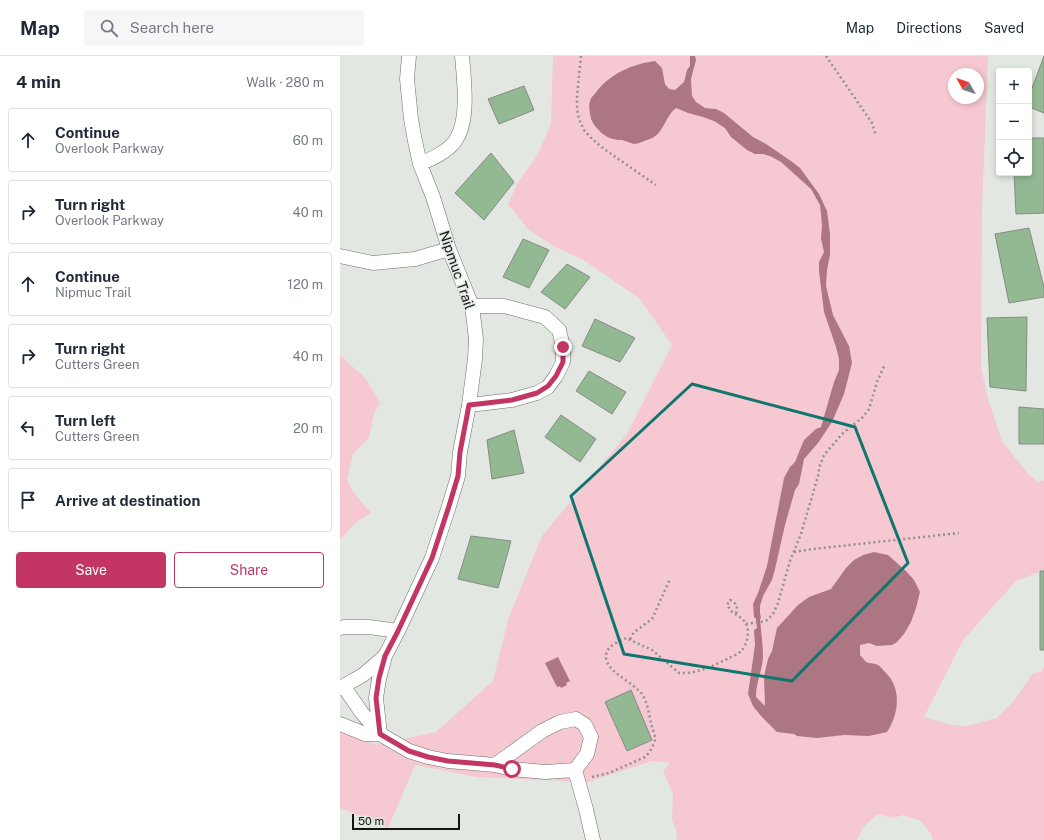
<!DOCTYPE html>
<html lang="en">
<head>
<meta charset="utf-8">
<style>
  body { margin:0; font-family:"Public Sans",sans-serif; background:#f6f6f7; color:#1f2937 }
  .controls { position:absolute; right:12px; top:12px; display:grid; overflow:hidden; border-radius:4px; box-shadow:0 2px 6px #0003 }
  .controls button { width:36px; height:36px; display:grid; place-items:center; padding:0; border:0; border-bottom:1px solid #e0e1e3; background:#fff; color:#1f2937; font:20px sans-serif }
  .compass { position:absolute; left:608px; top:12px; width:36px; height:36px; border-radius:50%; background:#fff; box-shadow:0 2px 6px #0003; rotate:310deg }
  .scale { position:absolute; left:12px; bottom:10px; width:108px; box-sizing:border-box; padding-left:4px; border:2px solid #131513; border-top:0; font-size:11px; line-height:14px; white-space:nowrap; color:#131513; -webkit-text-stroke:3px #e2e7e2; paint-order:stroke }
  .stop { position:absolute; width:12px; height:12px; margin:-9px; border:3px solid #c33664; border-radius:50%; background:#fff }
  .stop.end { background:#c33664; border-color:#fff; box-shadow:0 1px 4px #0008 }
  .list { margin:0; padding:0; list-style:none }
  h2 { display:flex; justify-content:space-between; align-items:center; height:52px; margin:0; padding:0 16px; font-size:17px }
  h2 small { font-size:13px; font-weight:400; color:#747a83 }
  .list li { display:grid; grid-template-columns:26px 1fr auto; gap:12px; align-items:center; box-sizing:border-box; height:64px; margin:0 8px 8px; padding:0 8px; border:1px solid #e0e1e3; border-radius:4px }
  .list b { display:block; font-size:15px; white-space:nowrap }
  .list p { margin:0; font-size:13px; white-space:nowrap; color:#747a83 }
  .list em { font-size:13px; font-style:normal; color:#747a83 }
  .actions { display:flex; gap:8px; padding:12px 16px }
  .actions a { flex:1; padding:9px 0; border:1px solid #c33664; border-radius:4px; text-align:center; font-size:14px; color:#c33664 }
  .actions .main { background:#c33664; color:#fff }
  .icon { flex:none; width:22px; height:22px; fill:none; stroke:currentColor; stroke-width:2; stroke-linecap:round; stroke-linejoin:round }
  .map { position:relative; flex:none; width:704px; height:784px; overflow:hidden }
  header { display:flex; align-items:center; gap:24px; box-sizing:border-box; height:56px; padding:0 20px; background:#fff; border-bottom:1px solid #e0e1e3 }
  header strong { font-size:19px }
  nav { display:flex; gap:22px; margin-inline-start:auto; font-size:14px }
  .search { width:280px; height:36px; background:#f6f6f7; display:flex; align-items:center; gap:10px; box-sizing:border-box; padding:0 14px; border-radius:4px; color:#747a83; font-size:15px }
  main { display:flex }
  aside { flex:1; background:#fff }
  .map>svg:first-child { display:block }
  .green { fill:#f6c8d1; fill-rule:evenodd }
  .water { fill:#ac7782 }
  .building { fill:#93b992; stroke:#878a86 }
  .lines { fill:none; stroke-linecap:round; stroke-linejoin:round }
  .street-casing { stroke:#6c706c; stroke-width:15 }
  .path { stroke:#8e928e; stroke-width:2.5; stroke-dasharray:2 3; stroke-linecap:butt }
  .street { stroke:#fff; stroke-width:14 }
  .route { stroke:#c33664; stroke-width:5 }
  .marked { fill:none; stroke:#0f766e; stroke-width:3; stroke-linejoin:round }
  .labels { text-anchor:middle; dominant-baseline:central; stroke-width:3; stroke-linejoin:round; paint-order:stroke }
  .street-label { font-size:14px; fill:#131513; stroke:#e2e7e2 }
</style>
</head>
<body>
<header>
<strong>Map</strong>
<div class="search"><svg class="icon" aria-label="search" viewBox="0 0 24 24"><circle cx="10" cy="10" r="6"/><path d="M15 15l6 6"/></svg>Search here</div>
<nav><a>Map</a><a>Directions</a><a>Saved</a></nav>
</header>
<main>
<aside>
<h2>4 min<small>Walk · 280 m</small></h2>
<ul class="list">
<li><svg class="icon" aria-label="ahead" viewBox="0 0 24 24"><path d="M12 20V5M6 11l6-6 6 6"/></svg><div><b>Continue</b><p>Overlook Parkway</p></div><em>60 m</em></li>
<li><svg class="icon" aria-label="right" viewBox="0 0 24 24"><path d="M7 20v-9h11M14 6l5 5-5 5"/></svg><div><b>Turn right</b><p>Overlook Parkway</p></div><em>40 m</em></li>
<li><svg class="icon" aria-label="ahead" viewBox="0 0 24 24"><path d="M12 20V5M6 11l6-6 6 6"/></svg><div><b>Continue</b><p>Nipmuc Trail</p></div><em>120 m</em></li>
<li><svg class="icon" aria-label="right" viewBox="0 0 24 24"><path d="M7 20v-9h11M14 6l5 5-5 5"/></svg><div><b>Turn right</b><p>Cutters Green</p></div><em>40 m</em></li>
<li><svg class="icon" aria-label="left" viewBox="0 0 24 24"><path d="M17 20v-9H6M10 6l-5 5 5 5"/></svg><div><b>Turn left</b><p>Cutters Green</p></div><em>20 m</em></li>
<li><svg class="icon" aria-label="arrive" viewBox="0 0 24 24"><path d="M6 21V4h12l-3 4 3 4H6"/></svg><div><b>Arrive at destination</b></div></li>
</ul>
<div class="actions"><a class="main">Save</a><a>Share</a></div>
</aside>
<div class="map">
<svg width="704" height="784" viewBox="0 0 704 784">
  <rect width="100%" height="100%" fill="#e2e7e2"/>
  <path class="green" d="M213 0H648L642 153 641 312 648 343 662 385 689 419 699 426 704 424V514L676 525 623 584 584 661 611 669 626 670 657 662 677 641 693 617 701 616 703 612H704V784H592V779L581 765 563 759 553 762 538 758 523 771 519 781 516 784H337L336 774 332 764 333 738 323 715 330 707 312 705 248 726 137 721 75 709 48 772 0 752V675L37 689 96 676 153 625 169 561 202 480 287 378 332 289 299 242 242 203 215 191 188 173 168 148 177 128 197 100 211 68ZM614 18H638V42H614Z
    M0 299 26 323 40 347 34 357 29 382 13 398 7 423 12 435 31 457 16 466 0 484Z"/>
  <path class="water" d="M350 0H355L356 4 351 23 352 40 356 46 365 52 376 53 384 57 413 81 426 88 451 105 460 112 479 138 487 155 490 178V199L487 214 486 230 493 259 509 290 512 307 504 338 492 366 478 387 464 403 459 428 455 434 445 469 435 513 432 524 423 540 420 550V557L421 562 420 563C421 576 423 588 423 601 422 616 416 626 416 641L425 650 424 620 428 603 432 595 437 572 458 549 469 541 491 533 506 512 514 504 523 499 534 496 548 499 566 515 574 524 580 536 576 552 571 566 564 578 557 586 552 589 537 590 529 587 520 589V599C522 601 524 604 526 606 530 608 535 607 538 609 541 611 543 614 545 616 562 632 559 658 547 676L529 680 504 679 477 682 457 680 454 678 437 676 421 660 413 650 408 638 415 589 414 574 417 572 416 563 414 561 413 548 418 537 427 510 444 422 450 411 455 406 464 384 476 373 481 371 494 326 499 314V303L496 291 484 256 479 215V206L484 196 481 183 482 169 480 149 471 133 441 106 430 100 423 98H415L407 94 391 81 385 72 374 65 363 61 348 57 336 52C326 59 324 75 314 81 310 83 298 88 294 88 290 87 286 85 282 84 279 84 276 84 273 83 264 81 254 71 251 63 250 57 248 51 250 45 251 41 255 38 257 35 271 17 293 8 315 5L322 12 325 28 329 33 335 34 344 26 347 14 350 10Z
    M218 601 230 625 226 627 227 629 221 632 220 630 217 631 205 607Z"/>
  <path class="building" d="M704 0V57L689 51V40Z
    M184 30 194 54 159 68 148 43Z
    M689 82H704V157L676 158 674 117H689Z
    M151 97 174 126 144 164 115 137Z
    M689 172 704 231V241L669 247 655 178Z
    M183 183 209 194 189 232 163 221Z
    M227 208 250 221 225 253 201 236Z
    M687 261 686 335 650 331 647 262Z
    M255 263 295 282 280 306 242 290Z
    M249 315 286 336 272 358 236 335Z
    M679 351 704 353V388H679Z
    M221 359 256 383 240 406 205 381Z
    M174 374 184 417 152 423 147 384Z
    M131 480 171 485 158 532 118 523Z
    M700 515H704V594H700Z
    M291 634 312 684 287 695 265 646Z"/>
  <g class="lines">
    <g class="street-casing">
      <path id="street" d="M80 108C93 102 110 95 117 82 129 62 124 23 122 0
        M0 200 33 207 75 203 109 193
        M129 349 147 347 172 344 197 337 208 331 216 320 223 306V291L219 274 205 261 164 250H132
        M0 572 4 571H29L58 575
        M4 631 22 657 40 678 69 695 88 701 108 705 155 709 172 713 205 716 235 714 247 698 251 681 245 669 236 663 220 666 202 675 155 709
        M0 632 23 619 45 600 58 575 92 502 109 450 118 420 120 396 129 349 135 303 136 283 132 250 109 193 93 141 80 108 75 85 71 63 67 23 69 0
        M0 668 25 678H40L36 642 39 623 45 600
        M235 714 246 753 253 784"/>
    </g>
    <path class="path" d="M241 0 237 40V53L239 63 244 74 252 83 264 93 316 129
      M486 0 532 67 536 80
      M454 496 473 493 619 477
      M406 568 421 566 427 564 433 558 438 547 450 505 461 478 478 420 480 409 484 399 502 378 523 361 529 353 537 326 545 308
      M290 583 293 578 297 574 312 563 330 523
      M252 721 269 717 305 701C309 698 315 687 315 683 315 679 313 674 312 671 309 660 308 647 302 638 293 626 268 617 266 602 265 590 278 586 286 582L312 594 339 617C357 618 373 610 389 602 393 600 399 598 402 594 407 589 410 575 406 568 403 561 395 559 390 554 389 552 388 550 387 549L390 544 394 546 397 550 396 558"/>
    <use href="#street" class="street"/>
  </g>
  <g class="lines">
    <path class="route" d="M172 713 155 709 108 705 88 701 69 695 40 678 36 642 39 622 45 600 58 575 92 502 109 450 118 420 120 396 129 349 147 347 172 344 197 337 208 330 216 320 223 306V291"/>
  </g>
  <path class="marked" d="M352 328 515 371 568 507 452 625 284 598 231 440Z"/>
  <g class="labels">
    <g class="street-label">
      <text transform="translate(117 214) rotate(71)">Nipmuc Trail</text>
    </g>
  </g>
</svg>
<div class="controls">
<button>+</button>
<button>−</button>
<button><svg class="icon" aria-label="locate" viewBox="0 0 24 24"><circle cx="12" cy="12" r="6"/><path d="M12 2v4M12 18v4M2 12h4M18 12h4"/></svg></button>
</div>
<svg class="compass" viewBox="-18 -18 36 36"><path d="M0-13l5 13h-10z" fill="#e53935"/><path d="M0 13l5-13h-10z" fill="#747a83"/></svg>
<div class="scale">50 m</div>
<div class="stop" style="left:172px;top:713px"></div>
<div class="stop end" style="left:223px;top:291px"></div>
</div>
</main>
</body>
</html>
